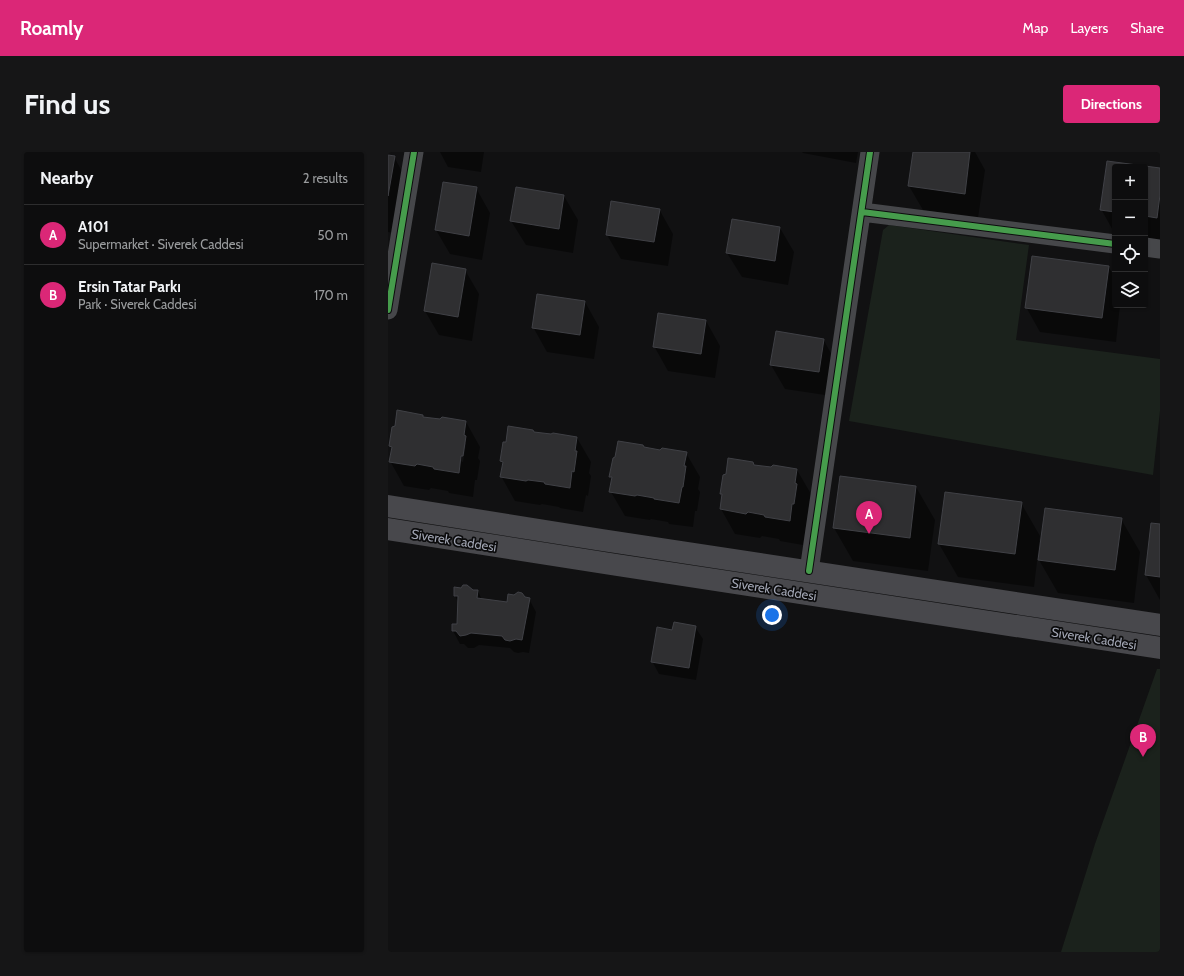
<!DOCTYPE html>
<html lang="en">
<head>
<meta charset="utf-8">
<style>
  body { margin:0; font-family:Cabin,sans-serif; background:#161617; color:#f1f3f6 }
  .controls { position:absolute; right:12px; top:12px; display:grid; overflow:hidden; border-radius:4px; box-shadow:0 1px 3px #0004 }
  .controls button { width:36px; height:36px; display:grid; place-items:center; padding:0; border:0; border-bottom:1px solid #2d2d2e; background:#0d0d0e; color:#f1f3f6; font:20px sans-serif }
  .you { position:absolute; left:384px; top:463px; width:14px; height:14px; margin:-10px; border:3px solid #fff; border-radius:50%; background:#1a73e8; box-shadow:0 0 0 6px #1a73e833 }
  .badge { display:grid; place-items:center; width:26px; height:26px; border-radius:50%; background:#db2777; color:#fff; font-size:13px; font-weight:700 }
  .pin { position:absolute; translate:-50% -33px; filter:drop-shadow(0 1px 2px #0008) }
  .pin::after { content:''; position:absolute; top:21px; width:14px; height:12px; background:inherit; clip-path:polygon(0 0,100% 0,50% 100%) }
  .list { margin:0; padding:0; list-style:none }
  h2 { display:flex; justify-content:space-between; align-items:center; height:52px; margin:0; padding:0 16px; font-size:17px }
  h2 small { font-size:13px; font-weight:400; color:#9a9c9e }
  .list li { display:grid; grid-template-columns:26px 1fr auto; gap:12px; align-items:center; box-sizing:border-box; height:60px; padding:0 16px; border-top:1px solid #2d2d2e }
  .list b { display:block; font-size:15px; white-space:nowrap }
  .list p { margin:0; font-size:13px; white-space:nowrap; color:#9a9c9e }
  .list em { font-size:13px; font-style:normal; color:#9a9c9e }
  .icon { flex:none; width:22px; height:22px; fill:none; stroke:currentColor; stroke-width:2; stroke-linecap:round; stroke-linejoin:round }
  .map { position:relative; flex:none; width:772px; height:800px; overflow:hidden; border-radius:4px }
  header { display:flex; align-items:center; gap:24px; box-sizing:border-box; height:56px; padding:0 20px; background:#db2777; color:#fff }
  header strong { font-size:19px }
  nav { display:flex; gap:22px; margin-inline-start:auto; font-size:14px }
  .intro { display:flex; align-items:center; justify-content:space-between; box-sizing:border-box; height:96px; padding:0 24px }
  h1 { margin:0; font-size:28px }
  .button { padding:10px 18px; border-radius:4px; background:#db2777; color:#fff; font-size:14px; font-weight:700 }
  main { display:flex; gap:24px; padding:0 24px }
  aside { flex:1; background:#0d0d0e; border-radius:4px; box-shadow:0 1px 3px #0004 }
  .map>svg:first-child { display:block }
  .green { fill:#1b221c }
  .shadow { fill:#0007; fill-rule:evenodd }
  .building { fill:#2f2f31; stroke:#404146 }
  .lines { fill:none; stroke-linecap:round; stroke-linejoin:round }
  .street { stroke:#46474a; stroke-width:19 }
  .primary { stroke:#48484c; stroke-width:22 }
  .cycleway-casing { stroke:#0c0c0d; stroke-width:8 }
  .cycleway { stroke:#469c4c; stroke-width:6 }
  .labels { text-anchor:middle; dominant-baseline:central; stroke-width:3.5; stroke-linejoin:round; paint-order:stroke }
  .street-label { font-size:13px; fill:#a1a5b3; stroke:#0c0c0d }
</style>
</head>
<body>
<header>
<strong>Roamly</strong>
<nav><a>Map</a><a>Layers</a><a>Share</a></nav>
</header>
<div class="intro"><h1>Find us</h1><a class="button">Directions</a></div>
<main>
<aside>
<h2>Nearby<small>2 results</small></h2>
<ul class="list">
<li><span class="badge">A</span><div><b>A101</b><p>Supermarket · Siverek Caddesi</p></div><em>50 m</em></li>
<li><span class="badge">B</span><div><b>Ersin Tatar Parkı</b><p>Park · Siverek Caddesi</p></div><em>170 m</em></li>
</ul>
</aside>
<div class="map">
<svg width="772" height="800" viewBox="0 0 772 800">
  <rect width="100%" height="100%" fill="#111112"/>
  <path class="green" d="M501 73 641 93 628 188 772 207V259L765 323 461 269 495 78Z
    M769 517H772V800H673L707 692Z"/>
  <path class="shadow" d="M52 0H96L93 20 60 15Z
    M414 0H470L468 11 415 1Z
    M526 0H587L597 18 590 66 535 58 521 34Z
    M0 4 6 5 20 30 11 82 0 80Z
    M720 10 772 17V88L757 86V15H727V82L713 57Z
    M88 36 102 61 94 108 62 102 48 78Z
    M176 44 190 68 185 101 138 93 123 69Z
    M271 57 285 82 280 114 233 107 219 83Z
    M392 76 406 100 400 133 354 125 339 101Z
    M720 114 727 126V153H732L728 190 652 180 638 155Z
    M77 118 91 142 84 189 51 183 37 159Z
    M150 143 197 150 211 175 206 207 159 200 145 175Z
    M318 169 332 194 327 226 280 219 266 194Z
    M435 187 449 212 444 244 397 237 383 213Z
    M35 266 78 270 92 295 90 306 92 309 89 328H87L85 345 61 341 60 339 43 336 41 338 16 334 2 309 4 298 2 294ZM76 291H78L75 310 73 309Z
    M146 281 189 286 203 310 201 321 203 324 200 344 198 343 195 360 172 356 171 355 154 352 152 353 127 349 113 324 115 313 113 309Z
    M255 296 298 301 312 325 310 337 312 340 309 359H307L305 375 281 372 280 370 263 367 262 368 237 364 223 340 225 328 222 324Z
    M366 314 409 318 423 342 415 393 392 389 391 387 374 384 372 386 347 382 333 357 335 345 333 342Z
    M452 326 528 335 547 368 540 419 465 409 446 376Z
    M633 351 652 384 646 435 570 425 551 392Z
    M733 367 752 400 746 451 670 441 651 408Z
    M764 372 772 373V448L758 423Z
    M67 436 90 439 94 448 120 451 137 446 141 447 148 460 141 501 135 500 130 501 126 500 122 496 91 493 86 496H80L76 492H72L65 479 69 473 71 452 67 444Z
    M307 475 315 487 308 528 271 522 264 509 285 479Z"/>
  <path class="building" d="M525 0H582L577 42 520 34Z
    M0 3 7 4 0 44Z
    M719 9 772 16V43L769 66 757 64V15H727V60L712 58Z
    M55 30 89 35 81 84 47 78Z
    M128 35 176 43 171 77 122 69Z
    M223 49 272 57 266 90 218 83Z
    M344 67 392 75 387 109 338 101Z
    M644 104 721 114 714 166 637 156Z
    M44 111 78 117 70 165 36 159Z
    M149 142 197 149 192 183 144 176Z
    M270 161 318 168 313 202 265 195Z
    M388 179 436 187 431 220 382 213Z
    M9 258 35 263V265L52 267 54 265 78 269 76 283 78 284 75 304H73L71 321 46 317 45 315 29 312 27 314 1 310 4 295 1 294 4 275 7 274Z
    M120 274 145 278 146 280 163 282 165 281 189 285 187 299H189L186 320 184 319 182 336 157 332 156 330 140 328 138 329 112 325 115 310 112 309 115 290H118Z
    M230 289 255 293 256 295 272 298 274 296 299 300 296 314H298L295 335H294L291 351 266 347V346L249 343 247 344 221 340 224 325H221L225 306 227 305Z
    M340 306 365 310 366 313 383 315 385 313 409 317 407 331 409 332 406 352H404L402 369 377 365 376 363 360 360 358 362 332 357 334 342H332L335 323 338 322Z
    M452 324 528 334 522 386 445 376Z
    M557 340 634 350 627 402 550 392Z
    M657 356 734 366 727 418 650 408Z
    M763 371 772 372V425L757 423Z
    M75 433H79L85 438H90L89 446 119 450 120 442 126 443 130 440 134 441 137 445 142 446 134 488 128 487 122 489 117 488 114 484 83 481 78 483 72 484 68 479H64V472H69L70 444H66V435L73 436Z
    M286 470 308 474 301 516 263 510 269 475 284 478Z"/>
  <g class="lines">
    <path class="street" d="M474 60 727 92
      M757 95 772 97
      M0 158 26 0
      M421 419 482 0"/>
    <path class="primary" d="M0 354 214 388 772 473
      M0 377 229 413 772 496"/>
    <g class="cycleway-casing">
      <path id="cycleway" d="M474 60 727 92
        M0 158 26 0
        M421 419 482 0"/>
    </g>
    <use href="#cycleway" class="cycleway"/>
  </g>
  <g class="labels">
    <g class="street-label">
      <text transform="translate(66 388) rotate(9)">Siverek Caddesi</text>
      <text transform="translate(386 437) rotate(9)">Siverek Caddesi</text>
      <text transform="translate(706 486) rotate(9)">Siverek Caddesi</text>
    </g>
  </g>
</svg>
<div class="controls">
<button>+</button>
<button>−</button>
<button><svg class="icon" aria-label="locate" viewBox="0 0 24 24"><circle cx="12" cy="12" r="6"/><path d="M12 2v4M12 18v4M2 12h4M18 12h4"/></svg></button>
<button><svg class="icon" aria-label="layers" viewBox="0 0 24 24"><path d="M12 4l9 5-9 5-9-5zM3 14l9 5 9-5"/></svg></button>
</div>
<div class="you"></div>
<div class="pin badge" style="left:481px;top:382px">A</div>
<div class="pin badge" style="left:755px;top:605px">B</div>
</div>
</main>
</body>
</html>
